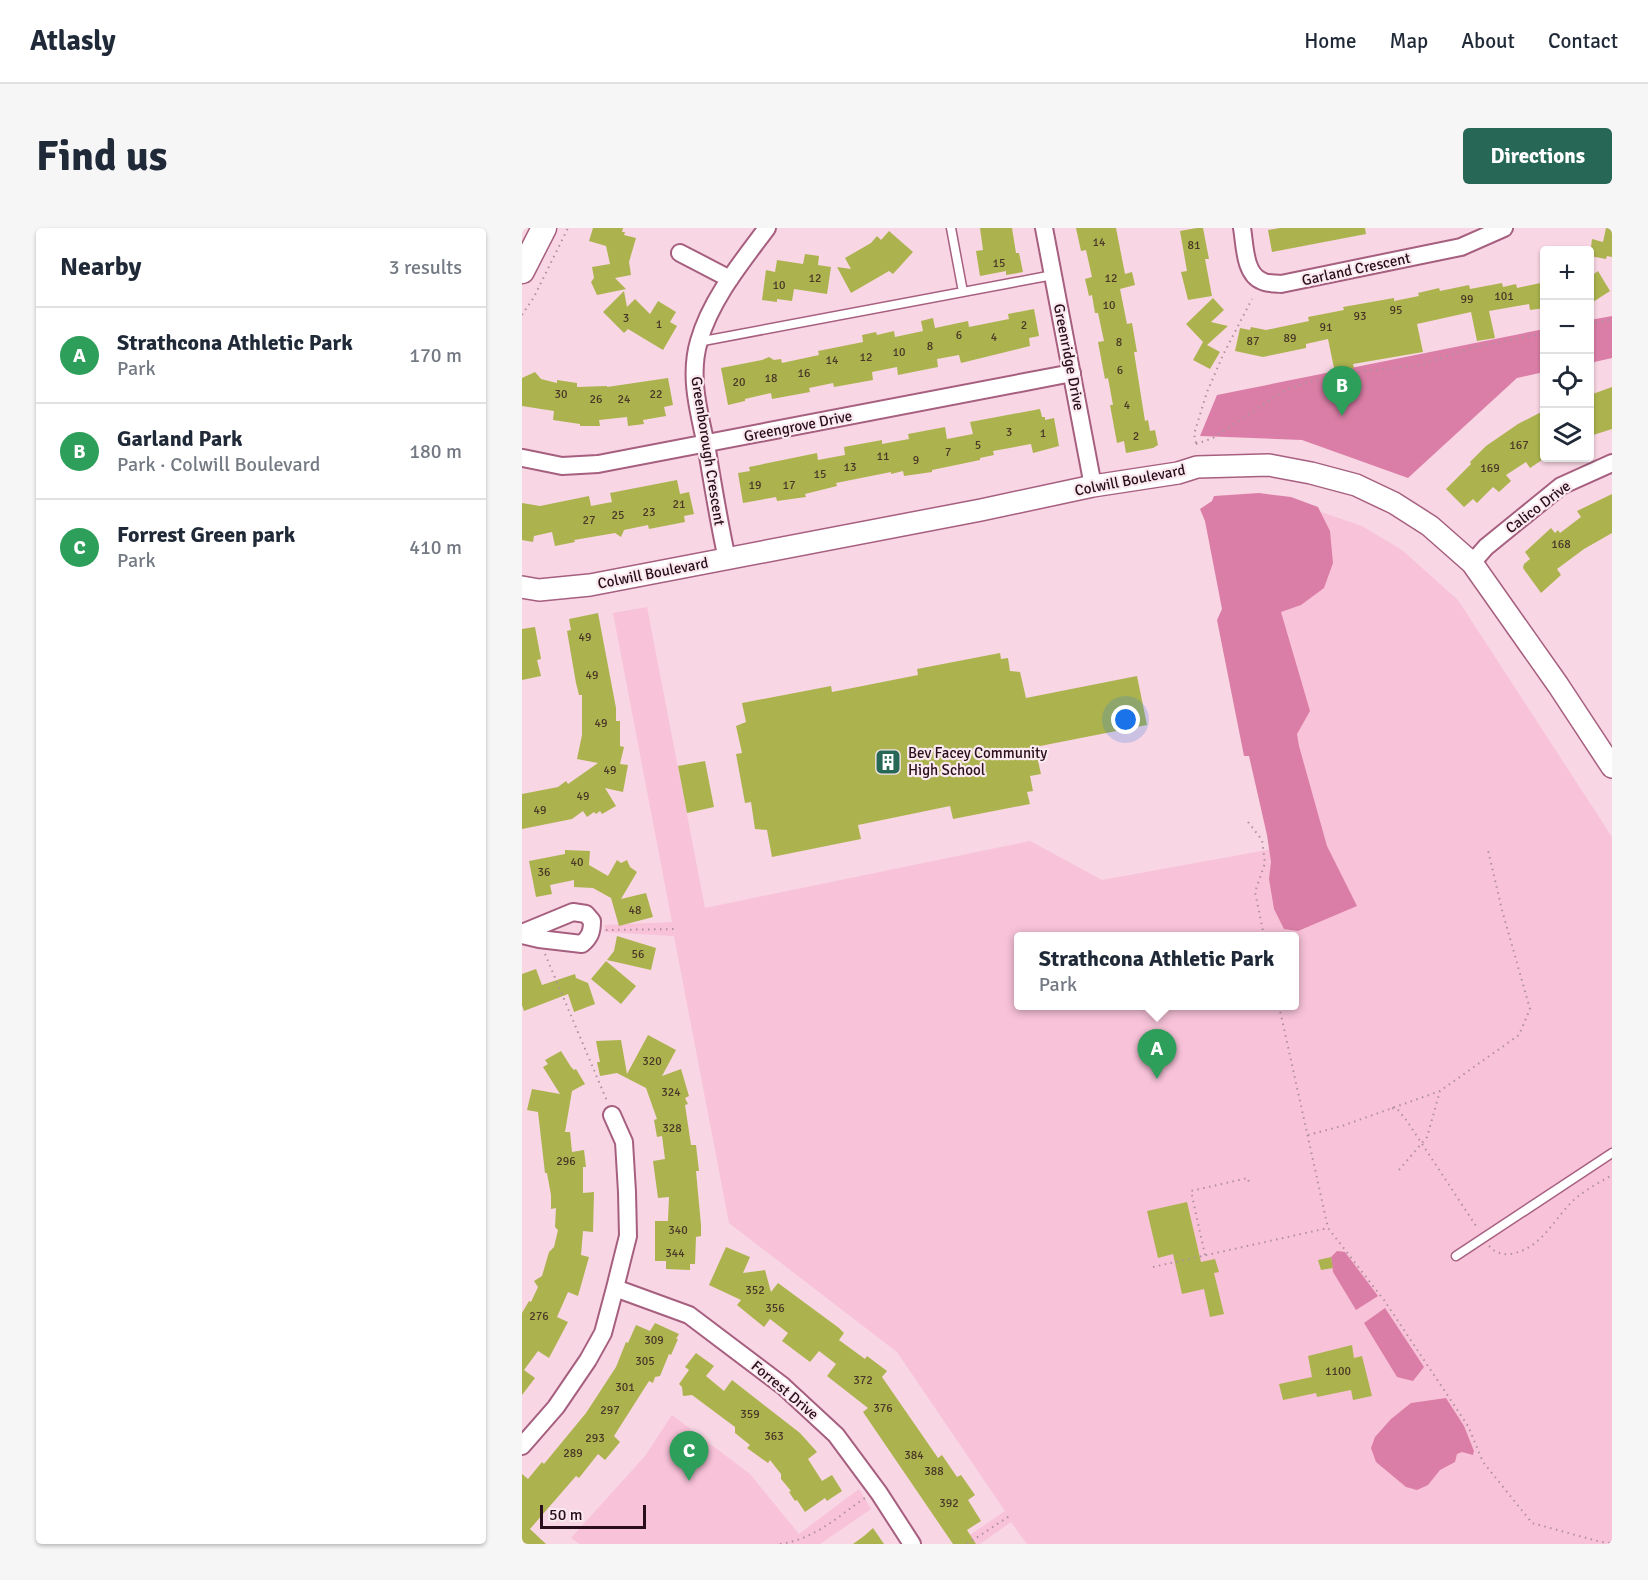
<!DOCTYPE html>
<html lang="en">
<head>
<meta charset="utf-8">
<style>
  body { margin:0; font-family:Signika,sans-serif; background:#f6f6f7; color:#1f2937 }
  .controls { position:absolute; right:18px; top:18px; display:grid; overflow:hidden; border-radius:6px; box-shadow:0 2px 4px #0004 }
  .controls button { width:54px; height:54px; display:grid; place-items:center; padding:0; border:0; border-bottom:2px solid #e0e1e3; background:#fff; color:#1f2937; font:30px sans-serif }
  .scale { position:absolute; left:18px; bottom:15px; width:106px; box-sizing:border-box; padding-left:6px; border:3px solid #2a0e1b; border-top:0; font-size:16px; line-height:21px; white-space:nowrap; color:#2a0e1b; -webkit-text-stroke:4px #fae9ef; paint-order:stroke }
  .you { position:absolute; left:604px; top:492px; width:21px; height:21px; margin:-15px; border:4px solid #fff; border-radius:50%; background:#1a73e8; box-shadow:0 0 0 9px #1a73e833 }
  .badge { display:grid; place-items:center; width:39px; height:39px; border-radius:50%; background:#266756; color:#fff; font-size:20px; font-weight:700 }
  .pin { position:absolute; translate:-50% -50px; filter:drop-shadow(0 2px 3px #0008) }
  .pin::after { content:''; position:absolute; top:32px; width:21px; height:18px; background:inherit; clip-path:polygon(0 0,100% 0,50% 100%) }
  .popup { position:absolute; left:492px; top:704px; width:285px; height:78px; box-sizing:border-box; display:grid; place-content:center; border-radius:6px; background:#fff; filter:drop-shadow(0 2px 4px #0005); font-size:20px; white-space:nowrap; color:#747a83 }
  .popup b { font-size:22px; color:#1f2937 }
  .popup::after { content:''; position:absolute; left:50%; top:100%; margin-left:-12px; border:12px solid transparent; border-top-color:#fff }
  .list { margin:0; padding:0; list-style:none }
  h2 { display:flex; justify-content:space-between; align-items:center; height:78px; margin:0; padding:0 24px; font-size:26px }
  h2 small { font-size:20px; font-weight:400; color:#747a83 }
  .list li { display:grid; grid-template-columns:39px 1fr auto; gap:18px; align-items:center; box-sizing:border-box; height:96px; padding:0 24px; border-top:2px solid #e0e1e3 }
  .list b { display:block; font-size:22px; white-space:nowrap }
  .list p { margin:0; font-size:20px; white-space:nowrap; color:#747a83 }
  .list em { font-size:20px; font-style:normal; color:#747a83 }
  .icon { flex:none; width:33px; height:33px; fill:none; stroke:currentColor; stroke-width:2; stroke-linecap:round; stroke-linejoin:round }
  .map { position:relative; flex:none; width:1090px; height:1316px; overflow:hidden; border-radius:6px }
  header { display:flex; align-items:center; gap:36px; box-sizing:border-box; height:84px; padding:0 30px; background:#fff; border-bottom:2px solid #e0e1e3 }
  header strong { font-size:28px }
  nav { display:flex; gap:33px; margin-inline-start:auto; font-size:21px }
  .intro { display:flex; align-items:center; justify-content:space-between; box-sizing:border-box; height:144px; padding:0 36px }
  h1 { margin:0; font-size:42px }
  .button { padding:15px 27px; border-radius:6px; background:#266756; color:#fff; font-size:21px; font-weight:700 }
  main { display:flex; gap:36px; padding:0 36px }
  aside { flex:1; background:#fff; border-radius:6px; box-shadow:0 2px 4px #0004 }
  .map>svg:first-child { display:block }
  .green { fill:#f8c2d8; fill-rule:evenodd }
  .forest { fill:#db7ea7 }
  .building { fill:#acb34e }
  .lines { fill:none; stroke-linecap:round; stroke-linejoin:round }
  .service-casing { stroke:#a65f7f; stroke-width:11 }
  .minor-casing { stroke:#a65f7f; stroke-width:20 }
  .tertiary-casing { stroke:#a65f7f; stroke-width:24 }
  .secondary-casing { stroke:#a65f7f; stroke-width:27 }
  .path { stroke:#b0909d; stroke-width:2; stroke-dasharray:1.5 4.5; stroke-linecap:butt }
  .service { stroke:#fff; stroke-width:8 }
  .minor { stroke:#fff; stroke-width:16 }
  .tertiary { stroke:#fff; stroke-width:21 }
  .secondary { stroke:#fff; stroke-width:24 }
  .labels { text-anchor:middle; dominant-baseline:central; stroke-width:4.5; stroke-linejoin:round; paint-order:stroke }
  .number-label { font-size:12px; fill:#4a3728 }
  .street-label { font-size:15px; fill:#2a0e1b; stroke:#fae9ef }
  .poi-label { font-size:15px; fill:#2a0e1b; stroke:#fae9ef; text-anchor:start }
</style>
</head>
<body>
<header>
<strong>Atlasly</strong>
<nav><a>Home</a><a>Map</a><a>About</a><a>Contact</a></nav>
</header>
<div class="intro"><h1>Find us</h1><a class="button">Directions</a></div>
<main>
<aside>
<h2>Nearby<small>3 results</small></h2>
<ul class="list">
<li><span class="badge" style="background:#2e9e5b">A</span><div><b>Strathcona Athletic Park</b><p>Park</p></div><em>170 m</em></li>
<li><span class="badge" style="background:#2e9e5b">B</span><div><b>Garland Park</b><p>Park · Colwill Boulevard</p></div><em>180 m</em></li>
<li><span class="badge" style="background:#2e9e5b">C</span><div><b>Forrest Green park</b><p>Park</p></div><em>410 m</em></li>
</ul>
</aside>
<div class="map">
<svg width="1090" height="1316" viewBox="0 0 1090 1316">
  <rect width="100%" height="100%" fill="#f8d6e3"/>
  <path class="green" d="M690 273 787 280 840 298 880 322 936 372 1090 609V1316H505L489 1294 458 1316H435L483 1283 375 1124 207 995 152 708 82 704 83 697 150 694 91 385 125 379 183 680 508 613 580 652 755 620ZM497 708H773V778H497Z
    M150 1187 228 1246 277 1306 337 1261 349 1281 298 1316H58L49 1310 123 1228Z"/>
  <path class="forest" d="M1090 88V130L1068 135V92Z
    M1022 101V144L995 150 886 250 780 212 678 208 695 167Z
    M737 265 769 269 796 279 808 303 811 335 802 360 779 377 759 384 788 483 775 506 777 518 805 618 835 678 776 703 762 701 752 681 747 651 749 634 745 607 727 528H722L695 392 700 381 683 293 678 281 690 273 692 268Z
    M815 1023 823 1024 856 1068 834 1082 811 1044 809 1029Z
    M863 1080 902 1139 891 1153 875 1149 842 1095Z
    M924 1170 942 1198 952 1223 951 1227 940 1224 935 1226 933 1234 918 1242 906 1257 895 1262 884 1259 854 1234 849 1220 853 1209 869 1191 889 1175Z"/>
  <path class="building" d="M71 0H101L100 4H103L102 7 114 10 107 34 109 47 93 50 104 61 75 67 69 54 72 50 70 39 88 36 84 18 67 13Z
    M458 0H490L494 25H497L501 44 484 47V43L458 48 454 23 461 22Z
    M554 0H594L603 46 610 44 613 57 598 61 605 96 610 95 615 124H612L623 193 626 192 628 203 633 202 636 217 631 220 604 225 602 213 595 215 588 177H591L586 150 583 151 576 114 582 113 576 85H573L570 67 567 68 563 51 570 49 564 22 559 23Z
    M675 0H681L687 31H683L690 68 666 72 659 44 665 43 658 3Z
    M758 0H843L844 6 750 24 746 2Z
    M1084 0H1090V29L1085 28 1084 31 1068 28 1070 11 1081 14Z
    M367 3 391 24 371 46 367 43 329 65 315 39 329 41 323 30 349 15 355 8 359 12Z
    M283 26 297 28 296 37 309 39 305 66 272 61 270 73 255 71V74L240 72 244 42 253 44 255 32 281 36Z
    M1076 43 1088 63 1068 76V49Z
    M1023 54V80L1008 82 1007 76 967 83 973 110 955 113 949 84 895 96 901 124 831 136 832 140 817 143V140H812L806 111 784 116V120L741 129 713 123 718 100 728 102 729 99 744 102 787 93 786 89 822 82 821 79 872 70V73L897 68 896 65 917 60 918 63 947 57 948 61 980 55 981 59 994 56 995 60Z
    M102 63 105 79 113 71 128 86 136 73 154 84 148 94 155 98 141 122 106 101 102 105 81 84Z
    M691 70 702 82 689 94 706 98 685 117 698 124 688 141 671 132 681 114 664 96Z
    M512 81 517 108 507 110 508 118 439 135 437 127 415 131 416 139 376 147 375 139 350 144 351 152 312 159 311 155 287 160 288 164 250 171 249 165 223 171V173L206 177 199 140 240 132 247 129 252 132 259 131 260 135 297 127 296 123 341 114 340 107 354 104 355 107 372 103 373 109 401 103 399 93 411 90 413 100 446 93 447 99 487 91 486 86Z
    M13 144 19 151 35 155V152L55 155V159L85 158V159L146 150 151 177 142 179 144 188 121 192 122 196 106 198 105 189 77 192 78 198H58V196L31 192 32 183 0 178V150Z
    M1090 159V201L1068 208V167Z
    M518 181 520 189H523V192L532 190 537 218 511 225 509 216 471 223 472 227 458 230V232L410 242V244L382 248 381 243 369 246V244L314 255 315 258 283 266 284 269 255 273 254 269 221 275 216 245 228 243 227 239 295 225 296 232 323 227 322 219 360 212V216L387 211 386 206 423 199 425 211 451 206 448 194Z
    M1023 182V230L1008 240 1004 234 984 247 989 253 977 264 971 259 955 275 951 271 942 279 924 261 949 236 948 234 964 218 996 196Z
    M155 252 158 266 167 264 172 286 162 288 163 294 127 301 126 297 102 302 99 309 93 305 52 312 53 314 33 318 30 304 12 308 11 314 0 312V275L18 278 67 268 69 278 90 274 88 265Z
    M1090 266V305L1062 321 1035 341 1039 347 1019 365 1001 340 1002 336 1008 331 1003 324 1029 300 1033 305 1036 302 1038 305 1059 289 1055 283Z
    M76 385 94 480V493H98V518L102 519 98 536 106 537 101 564 83 560 94 578 80 586 78 583 74 586 72 584 65 589 61 583 50 591 0 601V566L36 559 44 553 46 556 76 535 55 531 60 507V467H57L54 455 45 403 49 402 47 391Z
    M13 399 19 431 15 432 19 448 0 452V401Z
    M478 425 479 431 486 430 488 443 498 444 504 470 615 448 625 497 513 519 519 546 508 548 511 563 505 564 508 576 431 591 428 578 336 597 339 611 250 629 245 602 233 601 229 574 223 575 214 526 220 525 214 498 224 494 220 475 309 458 310 464 396 447 395 441Z
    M183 533 192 579 165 585 156 538Z
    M43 622 68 623 67 637 86 648 95 632 99 635 105 632 108 639 115 644 99 671 124 665 131 689 97 698 89 670 71 660 52 659V652L28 657 30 666 14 669 7 633 43 626Z
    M95 708 134 720 129 742 85 732 92 723Z
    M84 733 114 758 99 776 69 751Z
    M14 741 20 757 53 746 54 750 66 755 73 776 52 784 46 766 2 783 0 777V746Z
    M126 807 154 822 140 848 159 841 167 868 163 870 166 876 163 877 169 917H174L177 943H174L179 997V1008L174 1009 173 1036H168V1042L144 1041V1033H133V993H146L147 969 136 970 131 933 143 931 140 908 135 909 132 892 135 891 124 860 95 845 78 848 75 834H78L74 813 99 812 105 846Z
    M39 823 49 839 52 842 54 841 63 856 50 863 43 904H48L50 924 62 922 64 939H61V965L72 964 71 1004 61 1003 59 1027 67 1029 56 1068 46 1064 35 1089 46 1094 27 1130 16 1123 2 1142 13 1150 0 1167V1085L7 1073 9 1074 16 1059 12 1053 20 1048 27 1024 32 1019 36 1002 33 999 34 980 29 981V967L25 945H23L16 884 5 882 10 861 38 866 21 839 26 836 23 832Z
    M665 974 679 1034 693 1031 697 1044 692 1045 702 1086 688 1089 682 1061 660 1066 651 1026 636 1030 625 983Z
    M204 1019 228 1029 221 1045 243 1042 249 1064 256 1055 317 1100 322 1105 317 1112 343 1131 345 1128 365 1143 360 1149 416 1230 420 1227 435 1249 439 1247 453 1267 446 1272 459 1293 445 1302 454 1316H431L341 1184 346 1180 305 1148 314 1136 297 1123 288 1134 260 1113 266 1105 248 1091 242 1099 215 1077 219 1072 187 1057Z
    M809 1029 811 1040 799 1042 796 1032Z
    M133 1095 157 1106 154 1111H156L149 1127 147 1126 138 1148 133 1149 131 1155 127 1153 92 1208 98 1214 83 1232 76 1226 57 1250 54 1248 8 1301 24 1316H0V1246L6 1251 20 1234 22 1236 64 1185 94 1139 104 1114 106 1115 114 1097 128 1103Z
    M830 1117 832 1130 840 1128 850 1168 831 1172 829 1162 795 1169 794 1165 761 1172 757 1156 790 1149 786 1128Z
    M174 1125 192 1138 184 1148 202 1163 210 1152 278 1205 295 1224 286 1231 300 1253 310 1247 320 1263 305 1273 303 1270 283 1284 275 1272 273 1273 267 1264 269 1263 259 1251V1246L248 1232 246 1235 225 1220 228 1217 213 1205V1199L170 1167 161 1168 160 1159 157 1156 167 1142 163 1139Z
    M351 1300 362 1316H331L342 1308Z"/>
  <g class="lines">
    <g class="service-casing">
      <path id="service" d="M429 0 441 64
        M176 114 531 47
        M934 1028 1090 925"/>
    </g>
    <g class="minor-casing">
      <path id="minor" d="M522 0 571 258
        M720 0C723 16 722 46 740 53 745 56 753 55 759 56L939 19 982 0
        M158 25 208 51
        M1 230 40 238 76 236 550 145
        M205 331C197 295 191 258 185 222 178 187 166 150 177 113 189 71 219 35 245 0
        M950 335 964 319 1039 258 1090 235
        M0 705 51 684 64 686 70 693C70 704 68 709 60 716L17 711 0 707
        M93 1060 167 1087 261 1158 314 1207 357 1265 390 1316
        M0 1218 34 1179 66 1132 81 1105 93 1060 106 1008 105 964 102 914 90 887"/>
    </g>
    <g class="tertiary-casing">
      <path id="tertiary" d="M0 359 17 362 68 357 459 282 571 258 656 245 675 239 747 237 789 245 834 257 872 275 908 298 950 335 1036 457 1090 539"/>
    </g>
    <g class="secondary-casing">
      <path id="secondary" d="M0 43 22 0"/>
    </g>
    <path class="path" d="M0 87 12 69 46 0
      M1068 96 1090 91
      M674 215 672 206 685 164 701 127 730 71
      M674 216 691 210 765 161 793 152 844 143 898 137 953 119 1023 105
      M726 594 740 612 743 635 733 664 742 708
      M84 702 156 701
      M23 726 85 873
      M757 778 806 1000 862 1072 946 1198 961 1234 1010 1295 1079 1314 1090 1315
      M870 880 876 882 885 893 956 1001
      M786 907 820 898 918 863 997 807 1008 781 980 682 966 622
      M877 942 905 909 918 863
      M967 1018C972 1024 980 1027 988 1026 1021 1021 1032 989 1054 970 1065 961 1078 954 1090 947
      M683 1027 669 963 726 950 727 955
      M631 1039 806 1000
      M258 1316C293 1311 315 1289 343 1270
      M445 1316 489 1287"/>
    <use href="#service" class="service"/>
    <use href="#minor" class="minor"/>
    <use href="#tertiary" class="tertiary"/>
    <use href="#secondary" class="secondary"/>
  </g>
  <defs>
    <g id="building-square" transform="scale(1.35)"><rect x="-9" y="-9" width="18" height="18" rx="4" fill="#266756" stroke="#fae9ef"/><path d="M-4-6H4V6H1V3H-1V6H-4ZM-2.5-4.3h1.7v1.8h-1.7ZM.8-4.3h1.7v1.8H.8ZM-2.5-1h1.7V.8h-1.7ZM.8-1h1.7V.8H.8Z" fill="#fff"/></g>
  </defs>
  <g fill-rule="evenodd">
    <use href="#building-square" x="366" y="534"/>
  </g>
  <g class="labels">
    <g class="number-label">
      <text x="577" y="14">14</text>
      <text x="672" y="17">81</text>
      <text x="477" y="35">15</text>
      <text x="293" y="50">12</text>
      <text x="589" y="50">12</text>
      <text x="257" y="57">10</text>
      <text x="982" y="68">101</text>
      <text x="945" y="71">99</text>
      <text x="587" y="77">10</text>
      <text x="874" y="82">95</text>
      <text x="838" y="88">93</text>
      <text x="104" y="90">3</text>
      <text x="137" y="96">1</text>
      <text x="502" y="97">2</text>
      <text x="804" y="99">91</text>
      <text x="437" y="107">6</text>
      <text x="472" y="109">4</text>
      <text x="768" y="110">89</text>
      <text x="731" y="113">87</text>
      <text x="597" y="114">8</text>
      <text x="408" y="118">8</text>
      <text x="377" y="124">10</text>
      <text x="344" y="129">12</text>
      <text x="310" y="132">14</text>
      <text x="598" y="142">6</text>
      <text x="282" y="145">16</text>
      <text x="249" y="150">18</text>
      <text x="217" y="154">20</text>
      <text x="39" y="166">30</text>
      <text x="134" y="166">22</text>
      <text x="74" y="171">26</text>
      <text x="102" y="171">24</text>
      <text x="605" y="177">4</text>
      <text x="487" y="204">3</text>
      <text x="521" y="205">1</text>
      <text x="614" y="208">2</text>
      <text x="456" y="217">5</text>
      <text x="997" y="217">167</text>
      <text x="426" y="224">7</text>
      <text x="361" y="228">11</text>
      <text x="394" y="232">9</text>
      <text x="328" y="239">13</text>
      <text x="968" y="240">169</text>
      <text x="298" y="246">15</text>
      <text x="233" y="257">19</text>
      <text x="267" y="257">17</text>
      <text x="157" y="276">21</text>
      <text x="127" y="284">23</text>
      <text x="96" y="287">25</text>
      <text x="67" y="292">27</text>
      <text x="1039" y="316">168</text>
      <text x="63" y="409">49</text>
      <text x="70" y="447">49</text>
      <text x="79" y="495">49</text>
      <text x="88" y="542">49</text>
      <text x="61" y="568">49</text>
      <text x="18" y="582">49</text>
      <text x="55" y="634">40</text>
      <text x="22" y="644">36</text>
      <text x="113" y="682">48</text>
      <text x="116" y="726">56</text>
      <text x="130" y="833">320</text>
      <text x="149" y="864">324</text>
      <text x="150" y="900">328</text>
      <text x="44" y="933">296</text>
      <text x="156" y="1002">340</text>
      <text x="153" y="1025">344</text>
      <text x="233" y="1062">352</text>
      <text x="253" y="1080">356</text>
      <text x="17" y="1088">276</text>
      <text x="132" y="1112">309</text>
      <text x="123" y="1133">305</text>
      <text x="816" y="1143">1100</text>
      <text x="341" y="1152">372</text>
      <text x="103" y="1159">301</text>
      <text x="361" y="1180">376</text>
      <text x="88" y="1182">297</text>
      <text x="228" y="1186">359</text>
      <text x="252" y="1208">363</text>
      <text x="73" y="1210">293</text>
      <text x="51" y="1225">289</text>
      <text x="392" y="1227">384</text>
      <text x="412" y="1243">388</text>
      <text x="427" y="1275">392</text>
    </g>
    <g class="street-label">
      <text transform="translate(834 41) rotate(-12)">Garland Crescent</text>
      <text transform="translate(547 129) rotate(79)">Greenridge Drive</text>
      <text transform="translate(276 198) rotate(-11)">Greengrove Drive</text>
      <text transform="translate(186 223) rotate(81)">Greenborough Crescent</text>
      <text transform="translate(608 252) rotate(-11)">Colwill Boulevard</text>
      <text transform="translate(1016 279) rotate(-37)">Calico Drive</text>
      <text transform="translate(131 345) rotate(-11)">Colwill Boulevard</text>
      <text transform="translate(263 1162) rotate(40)">Forrest Drive</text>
    </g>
    <g class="poi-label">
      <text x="386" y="525">Bev Facey Community<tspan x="386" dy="17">High School</tspan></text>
    </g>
  </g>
</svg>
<div class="controls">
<button>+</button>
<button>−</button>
<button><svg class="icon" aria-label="locate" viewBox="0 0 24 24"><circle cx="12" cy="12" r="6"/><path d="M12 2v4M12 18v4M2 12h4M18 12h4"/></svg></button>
<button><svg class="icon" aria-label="layers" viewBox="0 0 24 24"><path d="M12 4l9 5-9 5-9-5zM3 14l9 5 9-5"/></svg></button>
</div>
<div class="scale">50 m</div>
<div class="you"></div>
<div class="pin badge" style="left:635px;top:851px;background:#2e9e5b">A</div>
<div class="popup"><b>Strathcona Athletic Park</b>Park</div>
<div class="pin badge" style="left:820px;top:188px;background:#2e9e5b">B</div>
<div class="pin badge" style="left:167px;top:1253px;background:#2e9e5b">C</div>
</div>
</main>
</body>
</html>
